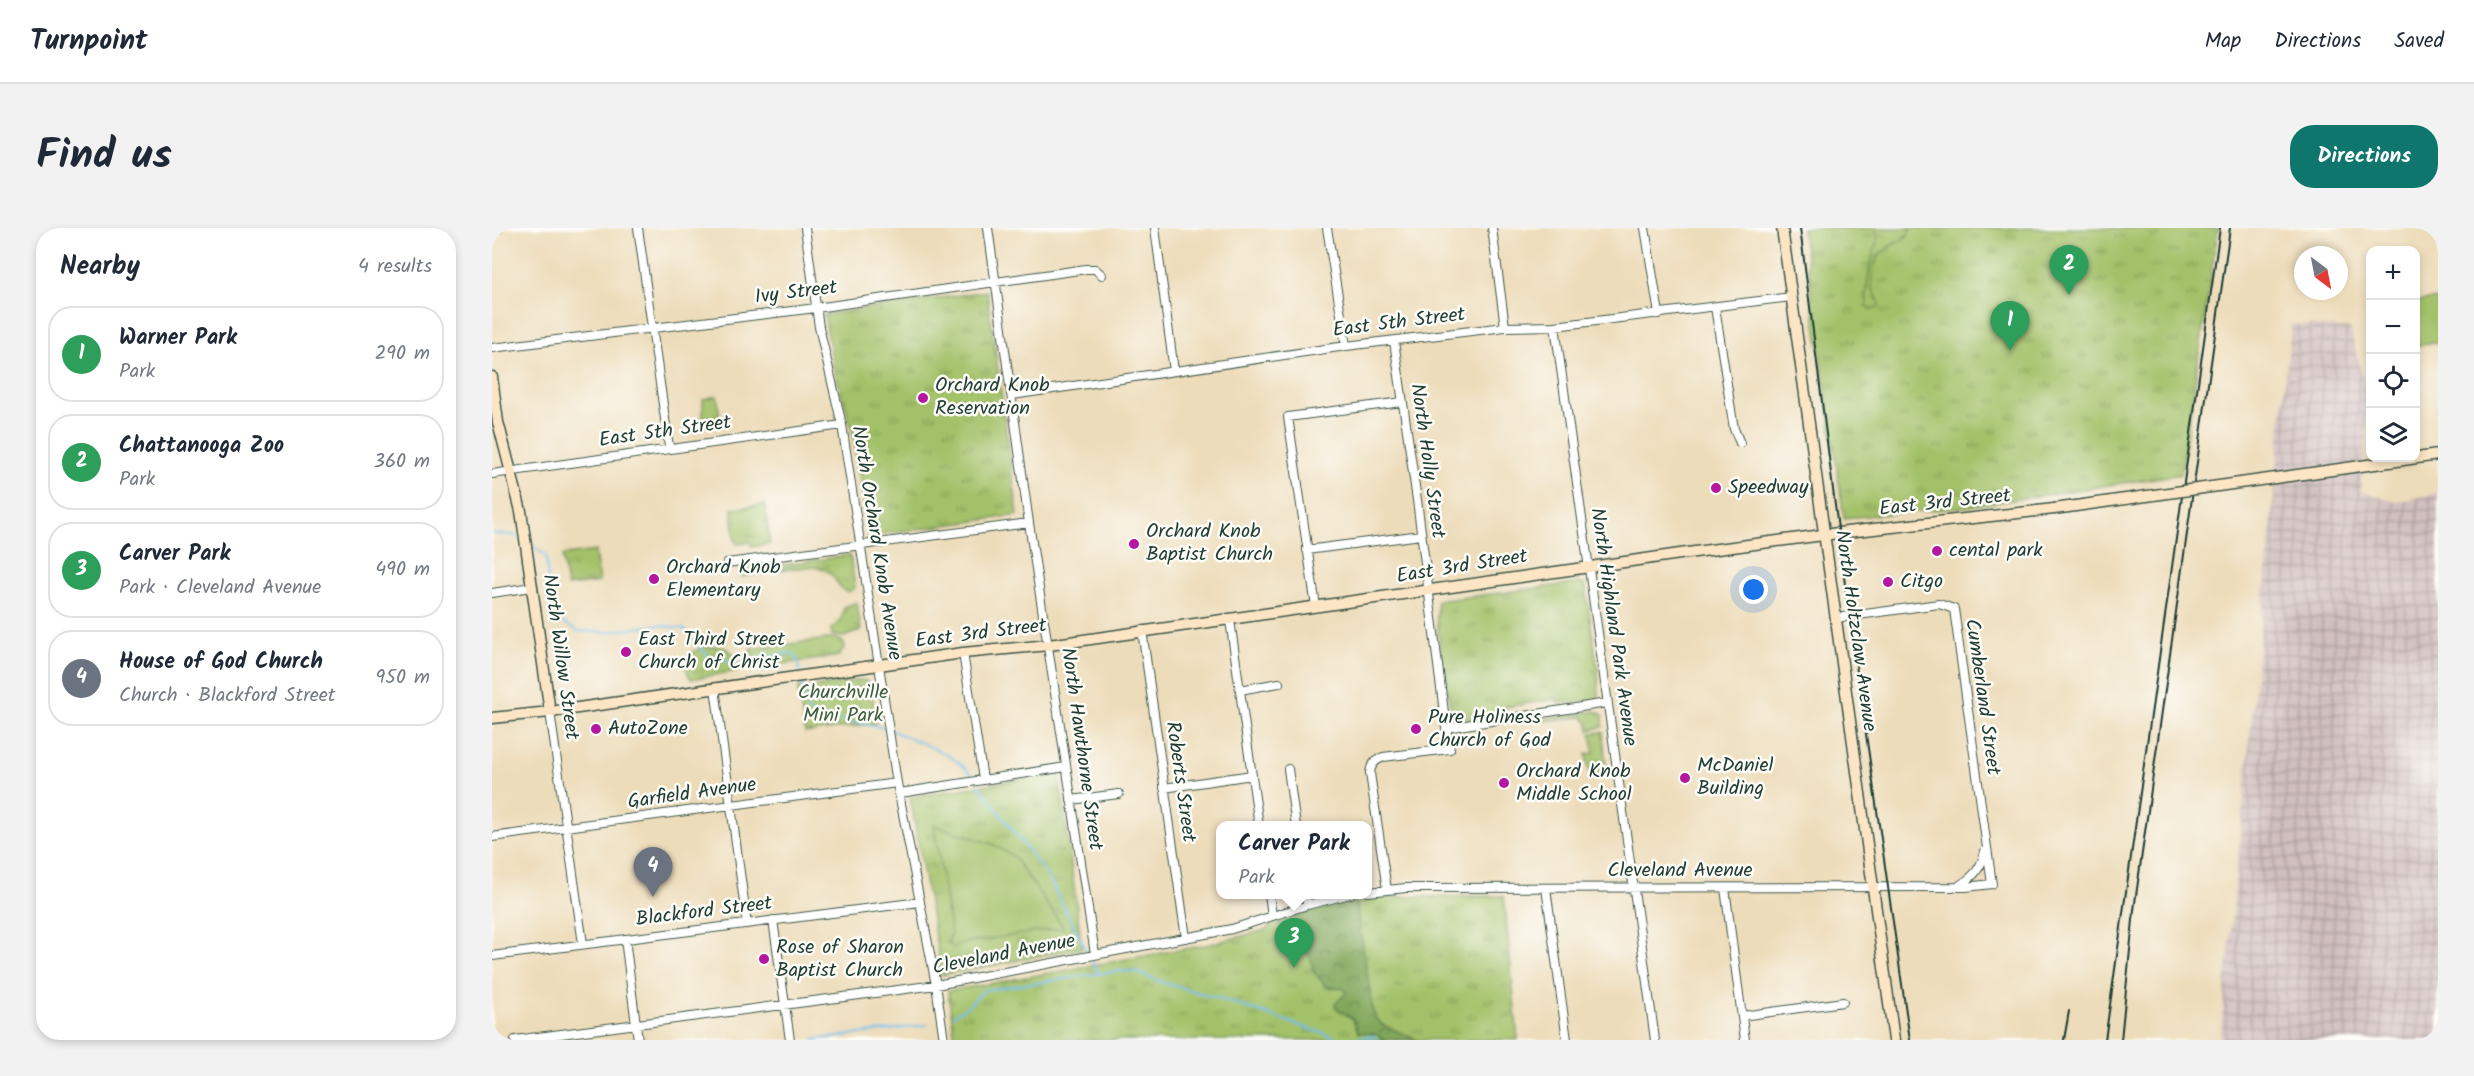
<!DOCTYPE html>
<html lang="en">
<head>
<meta charset="utf-8">
<style>
  body { margin:0; font-family:Kalam,sans-serif; background:#f2f2f3; color:#1f2937 }
  .controls { position:absolute; right:18px; top:18px; display:grid; overflow:hidden; border-radius:12px; box-shadow:0 3px 9px #0003 }
  .controls button { width:54px; height:54px; display:grid; place-items:center; padding:0; border:0; border-bottom:2px solid #e0e1e3; background:#fff; color:#1f2937; font:30px sans-serif }
  .compass { position:absolute; left:1802px; top:18px; width:54px; height:54px; border-radius:50%; background:#fff; box-shadow:0 3px 9px #0003; rotate:148deg }
  .you { position:absolute; left:1262px; top:362px; width:21px; height:21px; margin:-15px; border:4px solid #fff; border-radius:50%; background:#1a73e8; box-shadow:0 0 0 9px #1a73e833 }
  .badge { display:grid; place-items:center; width:39px; height:39px; border-radius:50%; background:#0f766e; color:#fff; font-size:20px; font-weight:700 }
  .pin { position:absolute; translate:-50% -50px; filter:drop-shadow(0 2px 3px #0008) }
  .pin::after { content:''; position:absolute; top:32px; width:21px; height:18px; background:inherit; clip-path:polygon(0 0,100% 0,50% 100%) }
  .popup { position:absolute; left:724px; top:593px; width:156px; height:78px; box-sizing:border-box; display:grid; place-content:center; border-radius:12px; background:#fff; filter:drop-shadow(0 2px 4px #0005); font-size:20px; white-space:nowrap; color:#747a83 }
  .popup b { font-size:22px; color:#1f2937 }
  .popup::after { content:''; position:absolute; left:50%; top:100%; margin-left:-12px; border:12px solid transparent; border-top-color:#fff }
  .list { margin:0; padding:0; list-style:none }
  h2 { display:flex; justify-content:space-between; align-items:center; height:78px; margin:0; padding:0 24px; font-size:26px }
  h2 small { font-size:20px; font-weight:400; color:#747a83 }
  .list li { display:grid; grid-template-columns:39px 1fr auto; gap:18px; align-items:center; box-sizing:border-box; height:96px; margin:0 12px 12px; padding:0 12px; border:2px solid #e0e1e3; border-radius:24px }
  .list b { display:block; font-size:22px; white-space:nowrap }
  .list p { margin:0; font-size:20px; white-space:nowrap; color:#747a83 }
  .list em { font-size:20px; font-style:normal; color:#747a83 }
  .icon { flex:none; width:33px; height:33px; fill:none; stroke:currentColor; stroke-width:2; stroke-linecap:round; stroke-linejoin:round }
  .map { position:relative; flex:none; width:1946px; height:812px; overflow:hidden; border-radius:24px }
  header { display:flex; align-items:center; gap:36px; box-sizing:border-box; height:84px; padding:0 30px; background:#fff; border-bottom:2px solid #e0e1e3 }
  header strong { font-size:28px }
  nav { display:flex; gap:33px; margin-inline-start:auto; font-size:21px }
  .intro { display:flex; align-items:center; justify-content:space-between; box-sizing:border-box; height:144px; padding:0 36px }
  h1 { margin:0; font-size:42px }
  .button { padding:15px 27px; border-radius:24px; background:#0f766e; color:#fff; font-size:21px; font-weight:700 }
  main { display:flex; gap:36px; padding:0 36px }
  aside { flex:1; background:#fff; border-radius:24px; box-shadow:0 3px 9px #0003 }
  .map>svg:first-child { display:block }
  .industrial { fill:url(#industrial-grid) }
  .grass { fill:url(#grass-tufts); stroke:#617f4e; stroke-width:1.5 }
  .forest { fill:url(#forest-crowns); stroke:#507248; stroke-width:1.5 }
  .wetland { fill:url(#wetland-marsh); stroke:#617f4e; stroke-width:1.5 }
  .garden { fill:#a3c168; stroke:#617f4e; stroke-width:1.5 }
  .lines { fill:none; stroke-linecap:round; stroke-linejoin:round }
  .stream { stroke:#71beeb; stroke-width:2 }
  .street-casing { stroke:#3e5548; stroke-width:10 }
  .secondary-casing { stroke:#3e5548; stroke-width:13 }
  .street { stroke:#fff; stroke-width:8 }
  .secondary { stroke:#fce5c4; stroke-width:10 }
  .rail { stroke:#1f3d34; stroke-width:2 }
  .secondary-bridge-casing { stroke:#3e5548; stroke-width:13; stroke-linecap:butt }
  .secondary-bridge { stroke:#fce5c4; stroke-width:10 }
  .poi-dot { fill:#b5179e; stroke:#fdfcf7; stroke-width:2 }
  .labels { text-anchor:middle; dominant-baseline:central; stroke-width:5; stroke-linejoin:round; paint-order:stroke }
  .street-label { font-size:20px; fill:#1f3d34; stroke:#fdfcf7 }
  .poi-label { font-size:20px; fill:#1f3d34; stroke:#fdfcf7; text-anchor:start }
  .park-label { font-size:20px; fill:#405e41; stroke:#fdfcf7 }
</style>
</head>
<body>
<header>
<strong>Turnpoint</strong>
<nav><a>Map</a><a>Directions</a><a>Saved</a></nav>
</header>
<div class="intro"><h1>Find us</h1><a class="button">Directions</a></div>
<main>
<aside>
<h2>Nearby<small>4 results</small></h2>
<ul class="list">
<li><span class="badge" style="background:#2e9e5b">1</span><div><b>Warner Park</b><p>Park</p></div><em>290 m</em></li>
<li><span class="badge" style="background:#2e9e5b">2</span><div><b>Chattanooga Zoo</b><p>Park</p></div><em>360 m</em></li>
<li><span class="badge" style="background:#2e9e5b">3</span><div><b>Carver Park</b><p>Park · Cleveland Avenue</p></div><em>490 m</em></li>
<li><span class="badge" style="background:#6b7280">4</span><div><b>House of God Church</b><p>Church · Blackford Street</p></div><em>950 m</em></li>
</ul>
</aside>
<div class="map">
<svg width="1946" height="812" viewBox="0 0 1946 812">
  <defs>
    <pattern id="industrial-grid" width="8" height="8" patternUnits="userSpaceOnUse" patternTransform="scale(1.5)"><rect width="8" height="8" fill="#d2bfc0"/><path d="M0 4h8M4 0v8" fill="none" stroke="#aa9c9d"/></pattern>
    <pattern id="grass-tufts" width="24" height="20" patternUnits="userSpaceOnUse" patternTransform="scale(1.5)"><rect width="24" height="20" fill="#a3c168"/><path d="M3 7l-1-3M5 7V3M7 7l1-3M15 17l-1-3M17 17v-4M19 17l1-3" fill="none" stroke="#849e56"/></pattern>
    <pattern id="forest-crowns" width="20" height="18" patternUnits="userSpaceOnUse" patternTransform="scale(1.5)"><rect width="20" height="18" fill="#82a75c"/><path d="M2 6a3 3 0 1 1 6 0M12 15a3 3 0 1 1 6 0" fill="none" stroke="#6a894d"/></pattern>
    <pattern id="wetland-marsh" width="20" height="14" patternUnits="userSpaceOnUse" patternTransform="scale(1.5)"><rect width="20" height="14" fill="#a3c168"/><path d="M1 5h8M5 5V1M11 12h8M15 12V8" fill="none" stroke="#849e56"/></pattern>
  </defs>
  <rect width="100%" height="100%" fill="#fdfcf7"/>
  <filter id="ink" filterUnits="userSpaceOnUse"><feTurbulence type="fractalNoise" baseFrequency=".0167" numOctaves="2"/><feDisplacementMap in="SourceGraphic" scale="12" xChannelSelector="R" yChannelSelector="G"/><feConvolveMatrix kernelMatrix="1 2 1 2 8 2 1 2 1" color-interpolation-filters="sRGB"/></filter>
  <filter id="wash" filterUnits="userSpaceOnUse"><feTurbulence type="fractalNoise" baseFrequency=".008" numOctaves="4" result="noise"/><feDisplacementMap in="SourceGraphic" scale="24" xChannelSelector="R" yChannelSelector="G"/><feGaussianBlur stdDeviation="1.35" result="paint"/><feColorMatrix in="noise" values="0 0 0 0 0 0 0 0 0 0 0 0 0 0 0 0 0 1.4 0 .05"/><feComposite in="paint" operator="in"/></filter>
  <g filter="url(#wash)">
    <rect width="100%" height="100%" fill="#eddcb9"/>
    <path class="industrial" d="M1799 96 1858 101 1877 174 1868 263 1905 274 1946 265V812H1728Z"/>
    <path class="grass" d="M1310 0H1726L1689 246 1474 279 1352 290Z
      M495 63 526 287 376 308 360 201 342 140 332 87Z
      M225 168 228 192 224 193V196L211 198V171Z
      M273 276 278 316 260 319 258 314 245 316 243 312 240 281Z
      M103 323 107 354 75 358 70 329 73 327Z
      M358 327 363 360 357 364C346 362 344 349 335 343 320 333 270 346 252 349L248 348 247 343Z
      M1086 355 1093 357 1106 443 1107 473H1089L1066 476 1065 471 1013 479 1014 487 961 495 945 398V373Z
      M365 374 369 402 352 409 340 407 339 401 349 393 352 379Z
      M343 410 350 413 353 418 347 428 263 440 259 438 256 427 260 421Z
      M230 418 242 426 245 443 199 451C192 442 194 433 200 424L212 419Z
      M369 452 375 453 379 460 384 495 313 505 306 461Z
      M1104 483 1111 487V499L1097 502 1096 495 1091 489 1052 493 1051 490Z
      M1111 504 1115 549 1098 551 1094 526 1102 525 1099 505Z
      M567 545 590 720 450 747 418 569Z
      M1012 668 1026 812H463L456 763 714 717 774 702 783 692 891 669Z"/>
    <path class="forest" d="M864 673 881 784 889 796 925 812H891L884 806 867 805 861 791 844 780 843 776 855 764 852 761 835 759 821 743 818 727 783 692Z"/>
    <path class="wetland" d="M1382 0H1419C1413 16 1391 17 1384 33 1381 39 1378 55 1381 62 1384 69 1388 71 1387 79L1380 82 1375 78C1373 54 1379 32 1386 10Z"/>
    <path class="garden" d="M1946 71V114L1924 118V74Z
      M442 597 500 616 521 628 572 700 470 715 462 720 456 715 459 706Z"/>
    <g class="lines">
      <path class="stream" d="M0 306 22 307 29 311
        M37 315 54 328 58 378 65 391 86 403 114 404 166 397 192 401 217 429 244 434 300 425 305 431 308 444
        M309 453 316 483 325 488 393 500
        M398 502C427 515 465 525 483 551
        M486 556 556 649 607 746
        M462 787 477 777 492 762 627 743 644 744 666 753 729 771 851 812 881 808 886 812
        M322 812 435 797"/>
    </g>
  </g>
  <g filter="url(#ink)">
    <g class="lines">
      <g class="street-casing">
        <path id="street" d="M146 0 177 219
          M313 0 327 99 350 197 405 555 444 757 452 812
          M496 0 537 295 603 726
          M663 0 682 143
          M835 0 854 118
          M1000 0 1013 99
          M1153 0 1167 86
          M0 1 7 0
          M1223 79 1242 201 1248 215
          M1063 98 1163 812
          M902 113 925 272 954 500
          M0 120 324 80 594 41H603L610 47
          M520 167 854 118 1013 99 1063 98 1299 69
          M0 246 350 197
          M815 322 929 307
          M235 335 537 295
          M0 365 40 359
          M824 379 796 189 910 174
          M738 392 767 598
          M650 402 694 710
          M471 425 491 551
          M223 460 255 696
          M748 462 787 455
          M58 484 91 716
          M796 541 804 598
          M672 560 760 547
          M408 565 574 539
          M579 572 627 566
          M0 609 405 555
          M1468 657C1482 649 1490 639 1493 623
          M1054 660 1075 812
          M1233 660 1253 812
          M895 662 878 545C879 536 883 533 891 529L958 521 954 500 1115 475
          M876 664 914 660 1474 659 1500 656 1462 381 1447 376 1344 390
          M777 666 780 688
          M814 666 815 677
          M281 692 298 812
          M133 711 146 812
          M0 728 428 674
          M1250 788 1351 774
          M23 812 444 757 740 701 815 677 858 666"/>
      </g>
      <g class="secondary-casing">
        <path id="secondary" d="M1290 0 1402 812
          M0 149 6 194 29 283 58 484
          M1890 235 1946 227
          M0 490 58 484 471 425 557 417 1188 326 1346 305 1562 281"/>
      </g>
      <use href="#street" class="street"/>
      <use href="#secondary" class="secondary"/>
      <path class="rail" d="M1308 0 1357 388 1418 812
        M1572 812 1577 783
        M1613 812 1728 0
        M1629 812 1642 682 1738 0"/>
      <g class="secondary-bridge-casing">
        <path id="secondary-bridge" d="M1562 281 1890 235"/>
      </g>
      <use href="#secondary-bridge" class="secondary-bridge"/>
    </g>
  </g>
  <g class="poi-dot">
    <circle cx="431" cy="170" r="6"/>
    <circle cx="1224" cy="260" r="6"/>
    <circle cx="642" cy="316" r="6"/>
    <circle cx="1445" cy="323" r="6"/>
    <circle cx="162" cy="351" r="6"/>
    <circle cx="1396" cy="354" r="6"/>
    <circle cx="134" cy="424" r="6"/>
    <circle cx="104" cy="501" r="6"/>
    <circle cx="924" cy="501" r="6"/>
    <circle cx="1193" cy="550" r="6"/>
    <circle cx="1012" cy="555" r="6"/>
    <circle cx="272" cy="731" r="6"/>
  </g>
  <g class="labels">
    <g class="street-label">
      <text transform="translate(304 65) rotate(-7)">Ivy Street</text>
      <text transform="translate(907 95) rotate(-7)">East 5th Street</text>
      <text transform="translate(173 204) rotate(-8)">East 5th Street</text>
      <text transform="translate(935 233) rotate(82)">North Holly Street</text>
      <text transform="translate(1453 275) rotate(-6)">East 3rd Street</text>
      <text transform="translate(384 315) rotate(81)">North Orchard Knob Avenue</text>
      <text transform="translate(970 339) rotate(-9)">East 3rd Street</text>
      <text transform="translate(1121 399) rotate(82)">North Highland Park Avenue</text>
      <text transform="translate(1363 403) rotate(82)">North Holtzclaw Avenue</text>
      <text transform="translate(489 406) rotate(-7)">East 3rd Street</text>
      <text transform="translate(68 429) rotate(82)">North Willow Street</text>
      <text transform="translate(1490 469) rotate(82)">Cumberland Street</text>
      <text transform="translate(589 521) rotate(82)">North Hawthorne Street</text>
      <text transform="translate(688 554) rotate(82)">Roberts Street</text>
      <text transform="translate(200 566) rotate(-8)">Garfield Avenue</text>
      <text x="1188" y="643">Cleveland Avenue</text>
      <text transform="translate(212 684) rotate(-7)">Blackford Street</text>
      <text transform="translate(512 727) rotate(-11)">Cleveland Avenue</text>
    </g>
    <g class="poi-label">
      <text x="443" y="158">Orchard Knob<tspan x="443" dy="23">Reservation</tspan></text>
      <text x="1236" y="260">Speedway</text>
      <text x="654" y="304">Orchard Knob<tspan x="654" dy="23">Baptist Church</tspan></text>
      <text x="1457" y="323">cental park</text>
      <text x="174" y="340">Orchard Knob<tspan x="174" dy="23">Elementary</tspan></text>
      <text x="1408" y="354">Citgo</text>
      <text x="146" y="412">East Third Street<tspan x="146" dy="23">Church of Christ</tspan></text>
      <text x="936" y="490">Pure Holiness<tspan x="936" dy="23">Church of God</tspan></text>
      <text x="116" y="501">AutoZone</text>
      <text x="1205" y="538">McDaniel<tspan x="1205" dy="23">Building</tspan></text>
      <text x="1024" y="544">Orchard Knob<tspan x="1024" dy="23">Middle School</tspan></text>
      <text x="284" y="720">Rose of Sharon<tspan x="284" dy="23">Baptist Church</tspan></text>
    </g>
    <g class="park-label">
      <text x="351" y="465">Churchville<tspan x="351" dy="23">Mini Park</tspan></text>
    </g>
  </g>
</svg>
<div class="controls">
<button>+</button>
<button>−</button>
<button><svg class="icon" aria-label="locate" viewBox="0 0 24 24"><circle cx="12" cy="12" r="6"/><path d="M12 2v4M12 18v4M2 12h4M18 12h4"/></svg></button>
<button><svg class="icon" aria-label="layers" viewBox="0 0 24 24"><path d="M12 4l9 5-9 5-9-5zM3 14l9 5 9-5"/></svg></button>
</div>
<svg class="compass" viewBox="-18 -18 36 36"><path d="M0-13l5 13h-10z" fill="#e53935"/><path d="M0 13l5-13h-10z" fill="#747a83"/></svg>
<div class="you"></div>
<div class="pin badge" style="left:1518px;top:123px;background:#2e9e5b">1</div>
<div class="pin badge" style="left:1577px;top:67px;background:#2e9e5b">2</div>
<div class="pin badge" style="left:802px;top:740px;background:#2e9e5b">3</div>
<div class="popup"><b>Carver Park</b>Park</div>
<div class="pin badge" style="left:161px;top:669px;background:#6b7280">4</div>
</div>
</main>
</body>
</html>
